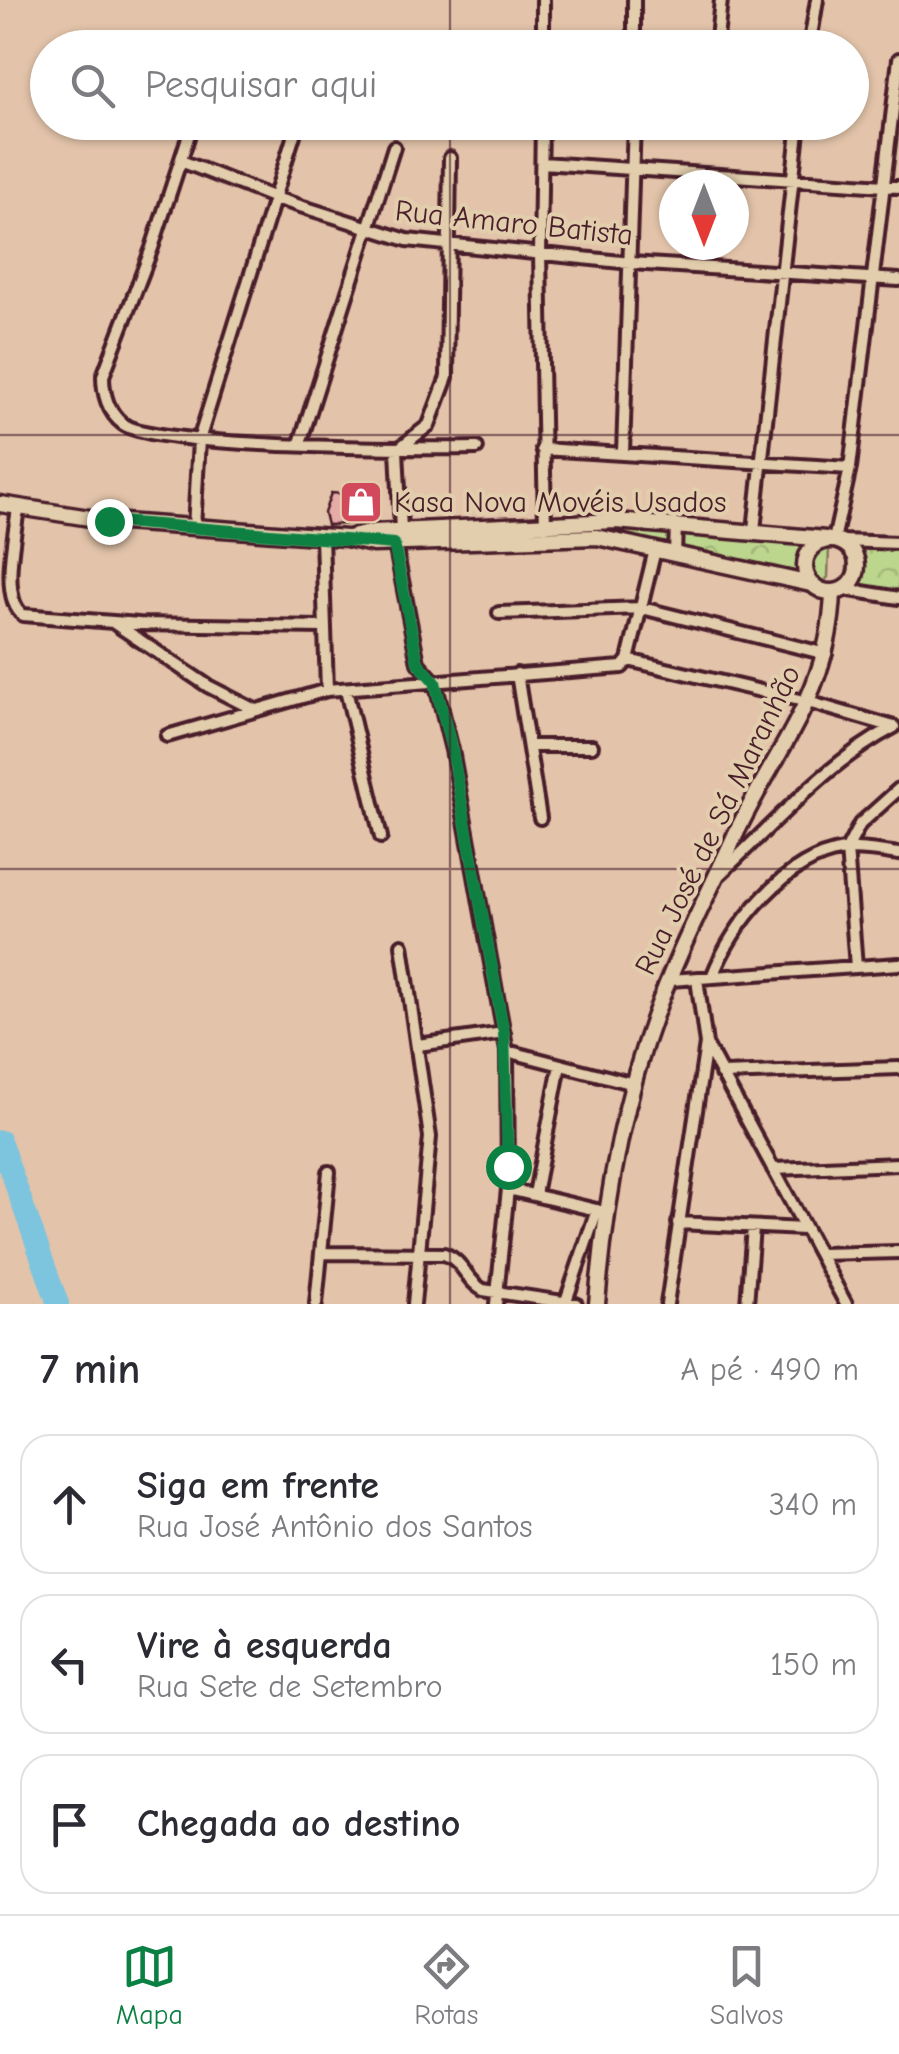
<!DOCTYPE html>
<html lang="pt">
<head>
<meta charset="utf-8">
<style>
  body { margin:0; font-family:"Comic Neue",sans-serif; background:#f7f7f7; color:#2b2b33 }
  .compass { position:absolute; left:659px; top:170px; width:90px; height:90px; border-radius:50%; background:#fff; box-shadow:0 2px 8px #0004; rotate:180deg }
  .stop { position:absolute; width:30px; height:30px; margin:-22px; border:8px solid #0b8043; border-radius:50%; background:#fff }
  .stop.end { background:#0b8043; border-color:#fff; box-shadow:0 2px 10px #0008 }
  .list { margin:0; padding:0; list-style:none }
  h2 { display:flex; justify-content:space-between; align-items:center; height:130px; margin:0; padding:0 40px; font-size:42px }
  h2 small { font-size:32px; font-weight:400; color:#7c7c81 }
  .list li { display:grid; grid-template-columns:65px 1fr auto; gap:30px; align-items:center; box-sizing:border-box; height:140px; margin:0 20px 20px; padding:0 20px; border:2px solid #e1e1e2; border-radius:30px }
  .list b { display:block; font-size:38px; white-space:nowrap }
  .list p { margin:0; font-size:32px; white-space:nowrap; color:#7c7c81 }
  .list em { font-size:32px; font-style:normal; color:#7c7c81 }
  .icon { flex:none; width:55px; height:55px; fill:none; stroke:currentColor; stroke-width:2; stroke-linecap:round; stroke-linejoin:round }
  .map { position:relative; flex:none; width:899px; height:1304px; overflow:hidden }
  .search { position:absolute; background:#fff; box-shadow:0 2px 8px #0004; left:30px; right:30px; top:30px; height:110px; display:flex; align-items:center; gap:25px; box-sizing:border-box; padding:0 35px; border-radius:55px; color:#7c7c81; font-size:38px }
  .sheet { height:610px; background:#fff }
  nav { display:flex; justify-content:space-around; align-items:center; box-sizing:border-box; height:140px; border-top:2px solid #e1e1e2; background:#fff; font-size:28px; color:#7c7c81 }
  nav a { display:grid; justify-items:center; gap:5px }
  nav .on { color:#0b8043 }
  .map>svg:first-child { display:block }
  .park { fill:url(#park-crowns); stroke:#837a5c; stroke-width:2.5 }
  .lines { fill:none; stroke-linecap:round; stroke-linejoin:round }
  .river { stroke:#7dc4de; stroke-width:22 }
  .building { fill:#e6aba7; stroke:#4a1f2b; stroke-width:2.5 }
  .minor-casing { stroke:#4a1f2b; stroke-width:18 }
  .tertiary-casing { stroke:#4a1f2b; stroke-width:21 }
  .minor { stroke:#e2ceac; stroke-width:10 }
  .tertiary { stroke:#e2ceac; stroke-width:14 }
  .route { stroke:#0b8043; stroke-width:12 }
  .grid { fill:none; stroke:#4a1f2b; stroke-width:2.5; stroke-opacity:0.55 }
  .labels { text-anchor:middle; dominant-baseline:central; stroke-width:8; stroke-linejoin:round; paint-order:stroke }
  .street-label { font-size:30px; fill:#4a1f2b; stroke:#e2ceac }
  .poi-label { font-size:30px; fill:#4a1f2b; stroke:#e2ceac; text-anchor:start }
</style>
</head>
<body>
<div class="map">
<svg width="899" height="1304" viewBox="0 0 899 1304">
  <defs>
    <pattern id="park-crowns" width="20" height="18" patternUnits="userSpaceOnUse" patternTransform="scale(2.5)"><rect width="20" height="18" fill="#bcd68d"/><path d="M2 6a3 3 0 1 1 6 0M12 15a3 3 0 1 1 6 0" fill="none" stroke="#a3b77a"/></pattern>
  </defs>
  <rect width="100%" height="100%" fill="#e3c4aa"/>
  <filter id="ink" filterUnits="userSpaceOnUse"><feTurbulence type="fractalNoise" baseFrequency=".01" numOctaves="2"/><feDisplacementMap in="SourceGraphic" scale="20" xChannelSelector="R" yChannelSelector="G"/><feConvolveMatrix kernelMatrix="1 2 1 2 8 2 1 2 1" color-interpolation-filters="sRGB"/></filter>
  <g filter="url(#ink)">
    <path class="park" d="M593 526 824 543 829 548 828 577 823 583 594 531Z
      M854 547 899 550V592L851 586 846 582 848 551Z"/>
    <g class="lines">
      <path class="river" d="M0 1141 58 1304"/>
    </g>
    <path class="building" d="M331 493 364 496 366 523 327 525 324 513Z"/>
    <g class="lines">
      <g class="minor-casing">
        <path id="minor" d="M634 0V48
          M499 42 634 44
          M543 47V0
          M716 48 721 0
          M809 48 817 0
          M193 122 152 248 103 376C103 393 108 413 123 424 155 448 424 449 477 448
          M542 122 540 254 545 527
          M181 161 275 198 407 240 631 263 899 280
          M542 163 899 187
          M300 443 394 147
          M542 449 850 468
          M623 453 634 122
          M18 508C15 534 0 599 23 615L139 624 323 627
          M194 528 199 440 298 122
          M401 530 397 450 429 425 447 377 450 158
          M754 530 799 122
          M322 537 327 690
          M834 540 850 468 899 59
          M841 541 899 543
          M395 544 418 663 435 682 452 750 507 1051 508 1189 496 1304
          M675 555 676 524
          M844 589 899 598
          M499 613 642 608 826 654
          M114 623 208 686 253 709
          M628 660 655 550
          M517 674 540 818
          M346 690 381 837
          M167 736 327 690 622 667 628 660 808 702 894 727
          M529 746H592
          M720 874C775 823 827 762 894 727
          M402 945 430 1137 414 1304
          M856 967 847 849 860 824 899 789
          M712 977C732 925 784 859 844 850 861 847 882 852 899 854
          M697 979 706 1044 846 1304
          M670 980 899 964
          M418 1045 504 1033
          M507 1051 634 1084
          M721 1074 899 1068
          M773 1169 899 1164
          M508 1189 605 1212
          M535 1194 560 1065
          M678 1223 804 1229
          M322 1253 444 1254C464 1261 465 1280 483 1290L576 1304
          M820 1254 899 1252
          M316 1304 329 1172
          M565 1304 597 1210
          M667 1304 706 1044
          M747 1304 753 1227"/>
      </g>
      <g class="tertiary-casing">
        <path id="tertiary" d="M0 504 109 521 346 538 373 544 597 537 811 584
          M348 538 373 532 616 521 826 539
          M805 566a26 26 0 1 1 52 0a26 26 0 1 1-52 0Z
          M597 1304C605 1206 621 1108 655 1015 676 956 706 899 732 842 772 752 830 696 833 592"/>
      </g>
      <use href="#minor" class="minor"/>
      <use href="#tertiary" class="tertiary"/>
    </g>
  </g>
  <g class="lines" filter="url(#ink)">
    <path class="route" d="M109 521 394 544 418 663 435 682 452 750 504 1033 508 1166"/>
  </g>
  <path class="grid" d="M450 0V48M450 122V1304M0 435H899M0 869H899"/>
  <defs>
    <g id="shop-square" transform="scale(2.25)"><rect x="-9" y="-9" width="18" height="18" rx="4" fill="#d1495b" stroke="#e2ceac"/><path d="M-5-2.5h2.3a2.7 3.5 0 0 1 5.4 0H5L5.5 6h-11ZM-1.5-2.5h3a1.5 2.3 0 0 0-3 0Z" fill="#fff"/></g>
  </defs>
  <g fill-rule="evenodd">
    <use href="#shop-square" x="361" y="502"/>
  </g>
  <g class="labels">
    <g class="street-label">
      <text transform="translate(514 223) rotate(6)">Rua Amaro Batista</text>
      <text transform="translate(718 820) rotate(-64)">Rua José de Sá Maranhão</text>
    </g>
    <g class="poi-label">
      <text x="394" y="502">Kasa Nova Movéis Usados</text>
    </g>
  </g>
</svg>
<svg class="compass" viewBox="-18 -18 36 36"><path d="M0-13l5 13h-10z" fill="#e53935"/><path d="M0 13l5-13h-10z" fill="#7c7c81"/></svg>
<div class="stop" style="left:508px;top:1166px"></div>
<div class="stop end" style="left:109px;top:521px"></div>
<div class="search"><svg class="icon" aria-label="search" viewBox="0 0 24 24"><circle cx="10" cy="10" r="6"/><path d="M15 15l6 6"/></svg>Pesquisar aqui</div>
</div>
<section class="sheet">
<h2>7 min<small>A pé · 490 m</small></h2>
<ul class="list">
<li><svg class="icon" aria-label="ahead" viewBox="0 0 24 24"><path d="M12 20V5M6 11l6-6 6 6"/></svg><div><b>Siga em frente</b><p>Rua José Antônio dos Santos</p></div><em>340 m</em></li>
<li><svg class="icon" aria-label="left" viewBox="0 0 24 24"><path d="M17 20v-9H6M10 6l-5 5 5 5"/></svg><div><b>Vire à esquerda</b><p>Rua Sete de Setembro</p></div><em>150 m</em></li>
<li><svg class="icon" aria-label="arrive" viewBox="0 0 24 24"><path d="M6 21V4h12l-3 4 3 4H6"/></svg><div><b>Chegada ao destino</b></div></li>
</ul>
</section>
<nav>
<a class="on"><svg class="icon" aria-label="map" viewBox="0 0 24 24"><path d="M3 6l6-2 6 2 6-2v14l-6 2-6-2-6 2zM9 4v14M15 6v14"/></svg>Mapa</a>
<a><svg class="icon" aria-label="directions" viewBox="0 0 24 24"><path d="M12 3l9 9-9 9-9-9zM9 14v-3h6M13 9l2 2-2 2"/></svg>Rotas</a>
<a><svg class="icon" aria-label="saved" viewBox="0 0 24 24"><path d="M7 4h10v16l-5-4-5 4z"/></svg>Salvos</a>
</nav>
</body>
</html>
